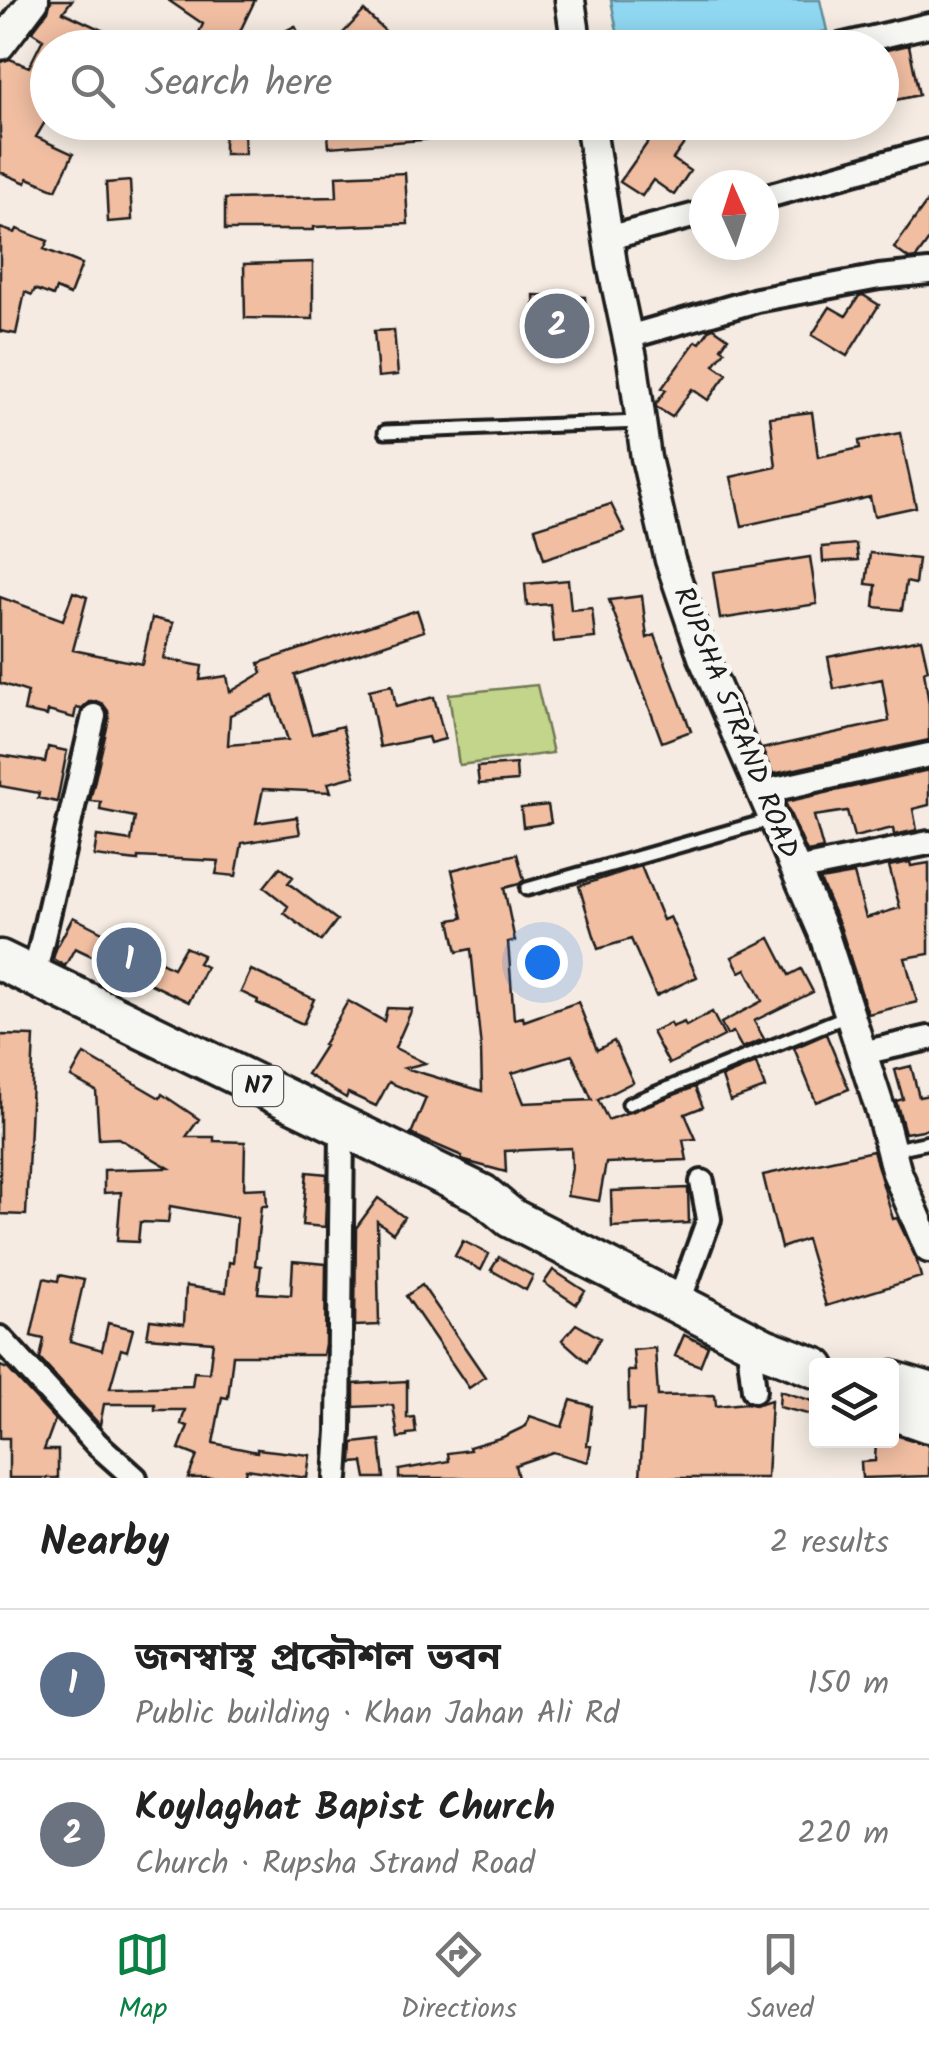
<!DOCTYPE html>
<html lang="en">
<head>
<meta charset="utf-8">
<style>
  body { margin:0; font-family:Kalam,"Noto Sans Bengali",sans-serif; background:#f2f2f2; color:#222 }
  .controls { position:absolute; right:30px; bottom:30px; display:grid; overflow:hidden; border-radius:10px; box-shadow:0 5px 25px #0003 }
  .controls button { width:90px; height:90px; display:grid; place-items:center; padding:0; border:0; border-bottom:2px solid #e0e0e0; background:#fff; color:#222; font:50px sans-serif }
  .compass { position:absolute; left:689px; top:170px; width:90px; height:90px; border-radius:50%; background:#fff; box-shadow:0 5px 25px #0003; rotate:357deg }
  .you { position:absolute; left:542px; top:962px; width:35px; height:35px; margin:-25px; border:8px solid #fff; border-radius:50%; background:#1a73e8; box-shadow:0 0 0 15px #1a73e833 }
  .badge { display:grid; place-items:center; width:65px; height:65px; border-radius:50%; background:#0b8043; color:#fff; font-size:32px; font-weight:700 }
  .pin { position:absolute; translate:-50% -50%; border:5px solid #fff; box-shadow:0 2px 10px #0006 }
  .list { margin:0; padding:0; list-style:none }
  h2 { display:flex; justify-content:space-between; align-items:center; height:130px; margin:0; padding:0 40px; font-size:42px }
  h2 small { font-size:32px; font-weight:400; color:#767676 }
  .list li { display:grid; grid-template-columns:65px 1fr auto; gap:30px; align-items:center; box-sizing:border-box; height:150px; padding:0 40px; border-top:2px solid #e0e0e0 }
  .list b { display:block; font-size:38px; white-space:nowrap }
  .list p { margin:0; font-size:32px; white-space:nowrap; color:#767676 }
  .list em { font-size:32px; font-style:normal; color:#767676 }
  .icon { flex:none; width:55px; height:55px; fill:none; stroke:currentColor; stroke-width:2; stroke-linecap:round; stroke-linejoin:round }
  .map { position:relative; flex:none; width:929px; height:1478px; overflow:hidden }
  .search { position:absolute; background:#fff; box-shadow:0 5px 25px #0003; left:30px; right:30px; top:30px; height:110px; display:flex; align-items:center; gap:25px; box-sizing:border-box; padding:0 35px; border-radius:55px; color:#767676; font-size:38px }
  .sheet { height:430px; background:#fff }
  nav { display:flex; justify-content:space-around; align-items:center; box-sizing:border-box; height:140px; border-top:2px solid #e0e0e0; background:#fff; font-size:28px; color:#767676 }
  nav a { display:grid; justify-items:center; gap:5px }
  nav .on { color:#0b8043 }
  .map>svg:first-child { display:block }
  .green { fill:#c2d58b; stroke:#6f7854; stroke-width:2.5 }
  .water { fill:#90d8f2; stroke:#628d9c; stroke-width:2.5 }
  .building { fill:#f1bea2; stroke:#1c1c1c; stroke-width:2.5; fill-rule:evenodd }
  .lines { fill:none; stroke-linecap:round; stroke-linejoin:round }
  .service-casing { stroke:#1c1c1c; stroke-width:19 }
  .minor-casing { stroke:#1c1c1c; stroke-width:30 }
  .tertiary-casing { stroke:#1c1c1c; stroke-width:35 }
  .trunk-casing { stroke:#1c1c1c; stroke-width:45 }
  .service { stroke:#f6f6f2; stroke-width:11 }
  .minor { stroke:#f6f6f2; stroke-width:22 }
  .tertiary { stroke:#f6f6f2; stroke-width:28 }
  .trunk { stroke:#f6f6f2; stroke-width:38 }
  .labels { text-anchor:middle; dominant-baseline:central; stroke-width:10; stroke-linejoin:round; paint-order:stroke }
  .shield { fill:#f6f6f2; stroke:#5d5d5c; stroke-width:2.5 }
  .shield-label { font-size:25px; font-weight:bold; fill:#1c1c1c }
  .street-label { font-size:28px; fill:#1c1c1c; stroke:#f6f6f2 }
</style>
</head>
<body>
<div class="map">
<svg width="929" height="1478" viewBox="0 0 929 1478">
  <rect width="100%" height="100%" fill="#f5ebe2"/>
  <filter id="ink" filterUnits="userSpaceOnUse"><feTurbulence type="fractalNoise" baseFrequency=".01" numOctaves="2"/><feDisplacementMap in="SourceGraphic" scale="20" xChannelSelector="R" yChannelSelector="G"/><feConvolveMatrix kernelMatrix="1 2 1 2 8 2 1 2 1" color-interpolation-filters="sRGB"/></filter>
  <g filter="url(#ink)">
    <path class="green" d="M537 685 553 753 459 765 449 694Z"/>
    <path class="water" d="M611 0H820L827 31 750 47H620Z"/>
    <path class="building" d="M51 0H72L63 12 140 48H48V117L36 137 73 154 56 190 28 178 26 183 0 172V62L10 59 29 67 43 39 32 32 48 11Z
      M168 0H255L232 48H192L203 24Z
      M364 11 403 48H329Z
      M295 26 306 48H252Z
      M909 45 919 95 882 103V51Z
      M327 122H476L477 131 422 140 329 147Z
      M662 122H673L686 131 682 138 686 141 673 159 690 171 674 195 653 180 642 196 620 182Z
      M224 128H244L245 154H224Z
      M405 173 408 224 314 227V230H225V199L337 197 336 176Z
      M130 181 132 220 108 222 106 183Z
      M929 199V240L916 258 909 259 894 248Z
      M0 228 15 233 17 229 48 241 44 249 82 264 70 295 56 289 53 296 35 289 32 295 25 292 16 334 0 331Z
      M313 262V319L245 318 244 264Z
      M534 295 585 297 587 337 536 339Z
      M863 295 879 305 847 356 812 335 830 307 846 316 859 296Z
      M714 328 728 338 721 348 725 351 714 365 727 374 708 400 692 389 672 417 656 407V404L666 390 662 388 696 341 700 343 710 329Z
      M394 330 398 375 378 377 374 331Z
      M812 412 818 457 860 448 859 441 900 433 916 507 874 516 870 497 742 526 731 477 776 467 770 417Z
      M611 504 625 532 544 559 535 528Z
      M856 544 858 560 823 562 822 547Z
      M870 553 918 559 915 584 906 582 902 610 874 607 876 585 866 584Z
      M810 557 817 604 720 619 713 572Z
      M568 580 571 610 592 608 595 638 554 642 550 604 527 606 525 584Z
      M73 592 87 597 73 650 142 664 152 618 173 623 164 659 202 666 200 680 227 676 230 692 262 673 259 663 417 610 424 631 295 675 312 734 342 726 355 776 328 783 331 792 263 789 256 823 297 817 300 834 242 843 236 876 216 874 219 861 138 857V861L94 856 97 836 131 841 135 817 100 810 101 802 90 801 109 719 108 711 103 704 96 701 89 702 81 709 76 708 74 718 48 711 47 716 24 711 28 692 0 683V597L63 620ZM273 696 288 740 228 745 230 715Z
      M642 596 647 638 655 635 691 731 662 742 609 600Z
      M921 639 928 670 924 671 929 704V740L773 774 762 749 889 721 882 679 834 689 828 657Z
      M392 685 396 707 434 697 445 739 430 743 428 737 380 747 369 690Z
      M48 747 67 751 57 802 38 798 39 793 0 786V755L45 762Z
      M516 764 517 781 479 784 477 767Z
      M929 770V805L913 809 917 830 894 835 893 828 854 837 847 811 814 816 823 849 807 852 785 802Z
      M548 805 551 823 523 827 521 808Z
      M517 854 524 880 519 884 504 888 515 941 508 942 514 1019 523 1017 524 1021 578 1002 597 1050 614 1041 633 1082 598 1100 608 1120 695 1087 703 1107 685 1114 696 1139 683 1140 687 1160 606 1163 599 1201 567 1196 572 1168 571 1148 505 1151 506 1172 465 1161 461 1159 462 1156 411 1134 426 1098 389 1082 376 1106 348 1093 346 1098 307 1074 325 1046 323 1045 348 1001 384 1021 387 1008 412 1009 395 1048 425 1063 405 1068 482 1091 481 1049 471 949 457 952 450 920 463 918 452 870ZM572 1055 592 1100 524 1103 512 1073Z
      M910 862 911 866 929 863V954L905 958 917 1002 868 1014 840 926 820 880 854 874 866 918 900 908 889 866Z
      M641 866 663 920 670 917 697 977 656 996 631 939 598 949 579 886Z
      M280 867 293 877 288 883 337 920 321 941 284 913 288 906 264 887Z
      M73 917 173 968 185 947 203 955 198 963 206 967 189 1002 75 948 65 966 53 959 56 949Z
      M770 938 789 975 801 969 813 992 754 1021 764 1039 742 1048 733 1032 727 1035 721 1023 762 1001 746 969 740 972 732 957Z
      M251 970 314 999 303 1024 257 1003 258 1000 241 992Z
      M712 1012 724 1036 669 1064 652 1032 670 1023 672 1027 684 1022 686 1026Z
      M826 1034 849 1089 816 1102 794 1048Z
      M0 1035 34 1036 26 1215 0 1214Z
      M84 1054 160 1098 162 1094 199 1119 186 1137H214V1141L245 1142 244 1189 266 1188 267 1206H261L255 1265 261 1266 258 1293 291 1295 293 1261 326 1264 325 1344 323 1355H233L228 1398 222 1397 213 1443 257 1452V1449L310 1455 307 1478 246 1469 244 1478H188L197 1456 179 1449 188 1426 181 1424 185 1410H155V1404H104L100 1425 40 1359 44 1339 31 1336 44 1278 58 1281 59 1275 84 1280 70 1341 102 1350 108 1323 133 1329 127 1351 121 1349 110 1388 192 1386 194 1372 209 1373 213 1342 147 1337 150 1320 184 1324 186 1286 226 1292 229 1262 233 1263 237 1218 170 1206 168 1223 140 1222 138 1242 117 1241 121 1192 104 1193V1170L169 1168 118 1138 99 1139 96 1091 71 1077Z
      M756 1063 765 1088 730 1101 722 1077Z
      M911 1066 919 1097 929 1095V1129L905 1133 896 1101 903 1099 895 1070Z
      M873 1151 893 1219 897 1218 916 1258 921 1277 826 1306 806 1239 781 1248 763 1175Z
      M307 1172 327 1174 325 1227 302 1225Z
      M688 1188 689 1223 612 1227 611 1191Z
      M378 1198 404 1217 393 1233 377 1221 379 1325 355 1326 356 1228Z
      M463 1241 489 1254 481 1270 455 1256Z
      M499 1257 533 1276 526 1290 491 1270Z
      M553 1270 585 1291 576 1304 544 1283Z
      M422 1285 485 1377 469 1388 406 1296Z
      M576 1324 600 1338 587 1362 562 1340Z
      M684 1335 708 1346 700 1366 675 1356Z
      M655 1348 658 1396 715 1395 716 1406 746 1403 755 1405 771 1400 767 1478H640L644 1410H629L628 1371H635L633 1350Z
      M0 1366 8 1369 55 1420 44 1450H58V1478H9V1438H0Z
      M407 1381V1418L414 1417 416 1433 407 1434V1437L398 1438 393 1405 354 1407V1384Z
      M780 1391 816 1402V1416L779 1407Z
      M571 1400 592 1406 587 1445 591 1446 588 1462 553 1452 515 1465 518 1478H399V1470L449 1461 448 1453 470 1450 469 1447 503 1437 526 1426 530 1416 562 1427Z
      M892 1434 929 1445V1476L862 1478 861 1462 875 1461 876 1440H892Z
      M380 1440 384 1478H366L363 1462 352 1463 353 1443Z"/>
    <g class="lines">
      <g class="service-casing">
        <path id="service" d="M385 432 640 422
          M527 889 773 819
          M629 1104 847 1016
          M891 1150 929 1142"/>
      </g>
      <g class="minor-casing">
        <path id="minor" d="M830 48 929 25
          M764 197 929 151
          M608 238 704 213
          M628 337 757 300 879 277 929 272
          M762 792 929 755
          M796 870 929 843
          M34 976 94 716
          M862 1053 929 1038
          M678 1304 709 1219 702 1182
          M0 1338 97 1444 135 1478
          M748 1340 754 1390
          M336 1478 339 1431 342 1127"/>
      </g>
      <g class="tertiary-casing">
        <path id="tertiary" d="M570 0 577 48
          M0 45 34 0
          M590 122 612 264 632 358 646 458 670 560 703 657 823 932 881 1112 896 1170 929 1248"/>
      </g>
      <g class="trunk-casing">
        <path id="trunk" d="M0 960 482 1194 511 1218 764 1348 816 1368
          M892 1381 929 1392
          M892 1410 929 1423"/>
      </g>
      <use href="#service" class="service"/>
      <use href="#minor" class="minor"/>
      <use href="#tertiary" class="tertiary"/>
      <use href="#trunk" class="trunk"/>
    </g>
  </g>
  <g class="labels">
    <rect class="shield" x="233" y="1066" width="50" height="40" rx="8"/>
    <g class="shield-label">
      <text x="258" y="1086">N7</text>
    </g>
    <g class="street-label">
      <text transform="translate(735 723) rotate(68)">RUPSHA STRAND ROAD</text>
    </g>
  </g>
</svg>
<div class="controls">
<button><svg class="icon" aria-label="layers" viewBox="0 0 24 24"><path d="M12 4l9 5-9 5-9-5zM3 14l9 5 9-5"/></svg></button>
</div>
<svg class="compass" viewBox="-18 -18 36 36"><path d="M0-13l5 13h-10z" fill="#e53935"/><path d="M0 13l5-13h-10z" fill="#767676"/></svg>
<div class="you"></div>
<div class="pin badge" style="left:129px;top:960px;background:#5c6f8a">1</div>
<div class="pin badge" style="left:557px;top:326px;background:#6b7280">2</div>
<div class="search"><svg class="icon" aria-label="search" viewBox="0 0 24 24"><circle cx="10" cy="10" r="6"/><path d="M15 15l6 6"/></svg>Search here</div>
</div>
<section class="sheet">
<h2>Nearby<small>2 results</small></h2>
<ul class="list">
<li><span class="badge" style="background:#5c6f8a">1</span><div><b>জনস্বাস্থ প্রকৌশল ভবন</b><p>Public building · Khan Jahan Ali Rd</p></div><em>150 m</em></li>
<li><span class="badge" style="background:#6b7280">2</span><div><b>Koylaghat Bapist Church</b><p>Church · Rupsha Strand Road</p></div><em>220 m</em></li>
</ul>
</section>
<nav>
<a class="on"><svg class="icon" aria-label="map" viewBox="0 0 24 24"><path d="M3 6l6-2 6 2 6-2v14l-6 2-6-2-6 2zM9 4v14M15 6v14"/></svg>Map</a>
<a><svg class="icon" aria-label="directions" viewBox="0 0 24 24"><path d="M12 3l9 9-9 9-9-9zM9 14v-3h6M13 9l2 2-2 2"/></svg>Directions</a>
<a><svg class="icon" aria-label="saved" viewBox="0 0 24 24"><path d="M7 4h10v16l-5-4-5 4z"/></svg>Saved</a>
</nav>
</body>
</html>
